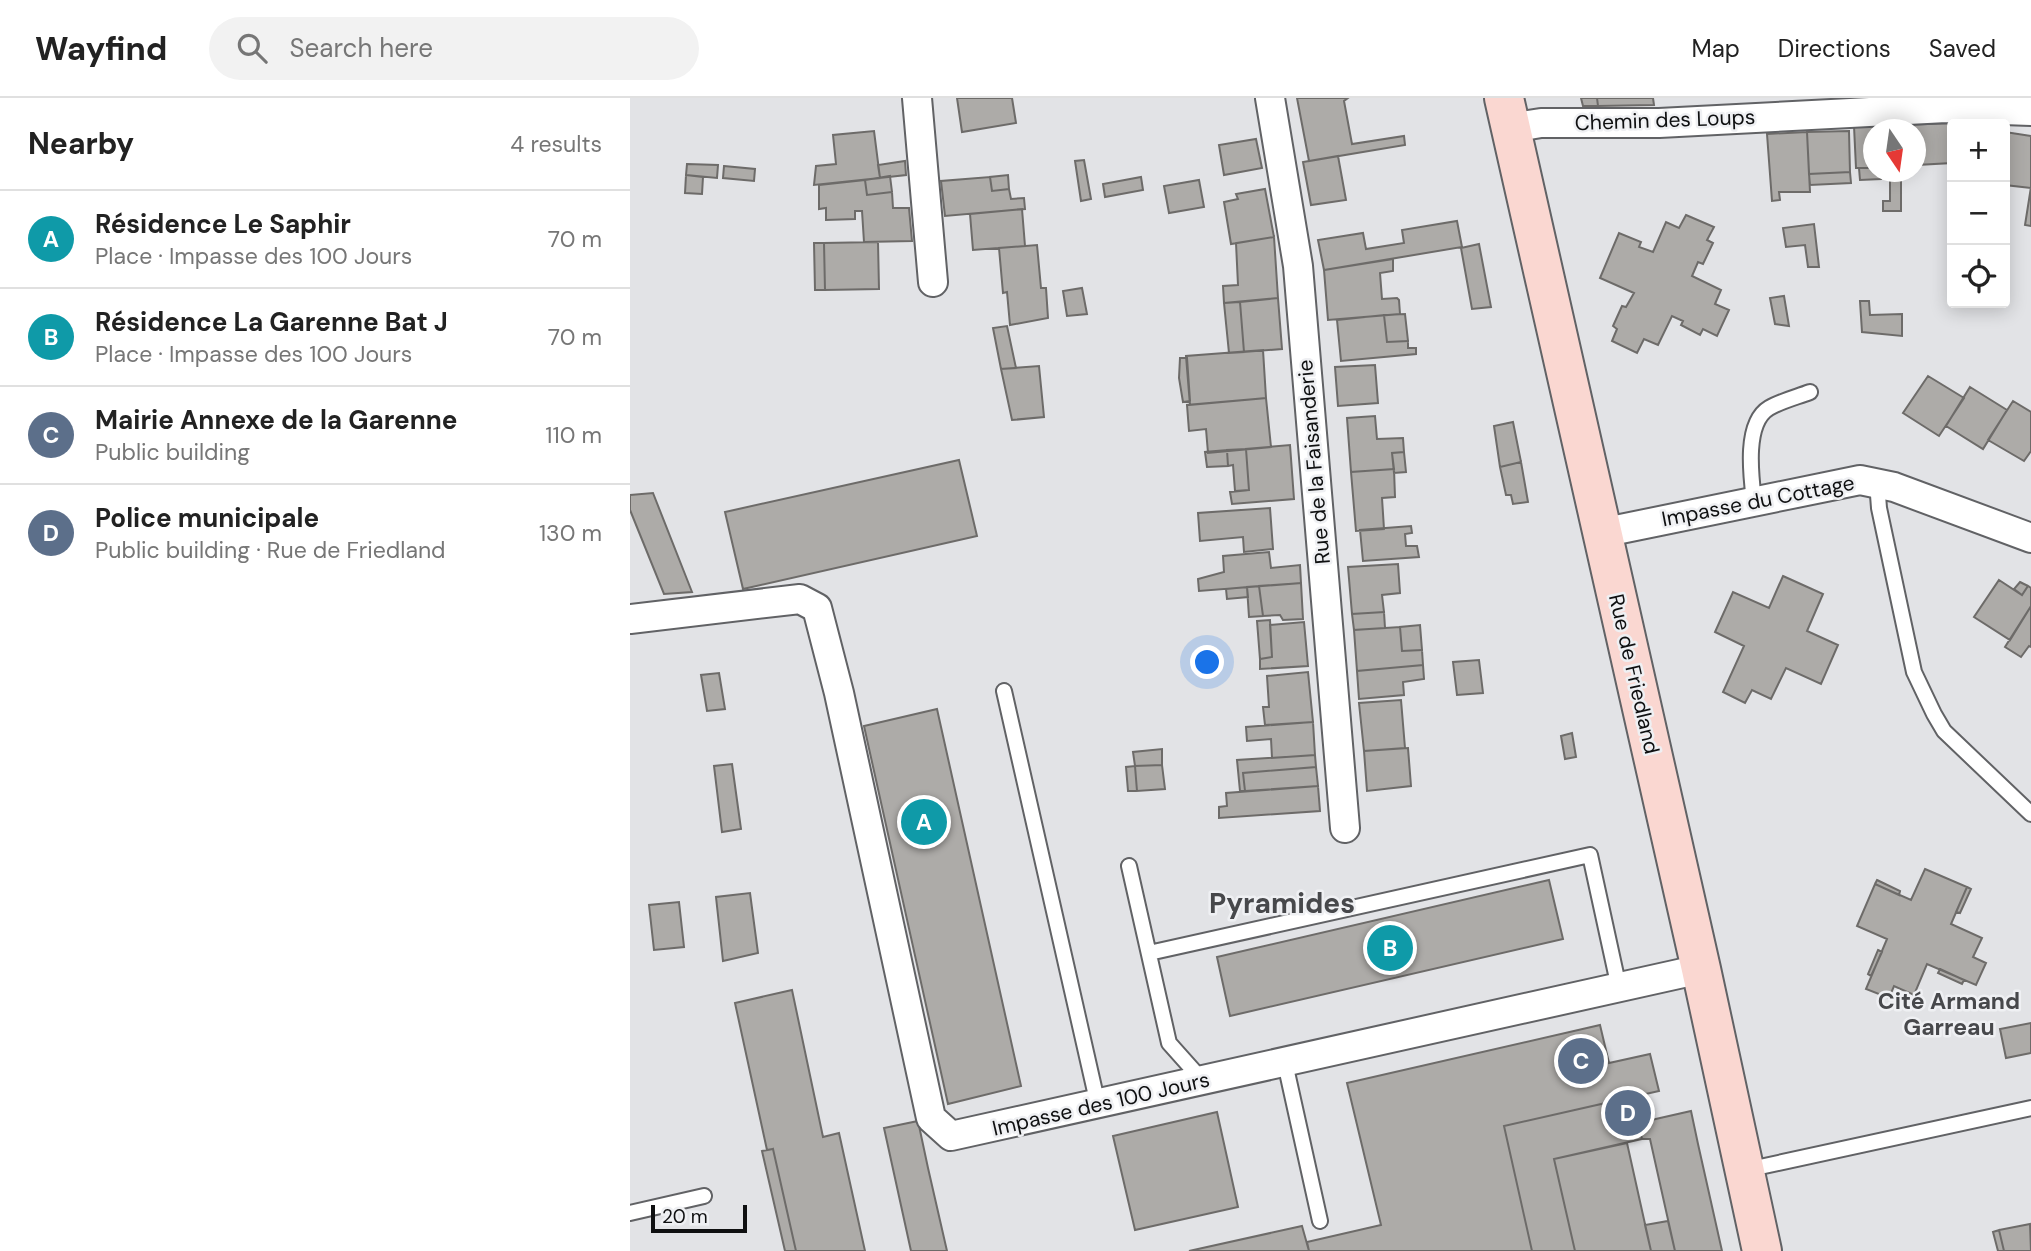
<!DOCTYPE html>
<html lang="en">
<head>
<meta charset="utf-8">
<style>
  body { margin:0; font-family:"DM Sans",sans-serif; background:#f2f2f2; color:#222 }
  .controls { position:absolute; right:21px; top:21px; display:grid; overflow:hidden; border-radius:7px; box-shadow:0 4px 18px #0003 }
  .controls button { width:63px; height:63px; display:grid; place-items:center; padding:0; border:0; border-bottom:2px solid #e0e0e0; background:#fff; color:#222; font:35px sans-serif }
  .compass { position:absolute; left:1233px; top:21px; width:63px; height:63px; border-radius:50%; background:#fff; box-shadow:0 4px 18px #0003; rotate:167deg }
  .scale { position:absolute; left:21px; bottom:18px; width:96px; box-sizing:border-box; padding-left:7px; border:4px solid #0f1011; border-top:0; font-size:19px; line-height:24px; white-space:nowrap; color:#0f1011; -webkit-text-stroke:5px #eff0f3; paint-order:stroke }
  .you { position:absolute; left:578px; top:565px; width:24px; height:24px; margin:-18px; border:5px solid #fff; border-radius:50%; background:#1a73e8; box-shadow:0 0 0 10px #1a73e833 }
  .badge { display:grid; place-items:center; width:46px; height:46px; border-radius:50%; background:#111827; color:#fff; font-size:23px; font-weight:700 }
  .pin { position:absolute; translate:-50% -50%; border:4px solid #fff; box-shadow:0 2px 7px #0006 }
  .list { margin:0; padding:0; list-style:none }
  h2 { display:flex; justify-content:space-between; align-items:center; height:91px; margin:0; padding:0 28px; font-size:30px }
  h2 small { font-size:23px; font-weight:400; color:#767676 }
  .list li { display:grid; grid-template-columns:46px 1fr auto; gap:21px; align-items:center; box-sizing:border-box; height:98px; padding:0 28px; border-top:2px solid #e0e0e0 }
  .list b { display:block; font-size:26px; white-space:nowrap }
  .list p { margin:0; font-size:23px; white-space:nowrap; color:#767676 }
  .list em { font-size:23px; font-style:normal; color:#767676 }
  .icon { flex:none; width:38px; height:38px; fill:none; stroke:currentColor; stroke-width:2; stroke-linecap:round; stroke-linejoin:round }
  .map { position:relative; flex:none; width:1401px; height:1153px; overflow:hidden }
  header { display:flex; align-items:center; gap:42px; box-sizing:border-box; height:98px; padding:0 35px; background:#fff; border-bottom:2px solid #e0e0e0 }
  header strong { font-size:33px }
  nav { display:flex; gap:38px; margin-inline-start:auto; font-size:24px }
  .search { width:490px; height:63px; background:#f2f2f2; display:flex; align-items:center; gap:18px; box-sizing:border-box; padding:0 24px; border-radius:38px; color:#767676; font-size:26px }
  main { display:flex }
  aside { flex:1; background:#fff }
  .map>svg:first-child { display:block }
  .building { fill:#adaba8; stroke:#6d6b69; stroke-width:2 }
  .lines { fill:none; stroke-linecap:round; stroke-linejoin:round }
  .lane-casing { stroke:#616265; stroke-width:18 }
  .street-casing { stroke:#616265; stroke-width:32 }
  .secondary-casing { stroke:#616265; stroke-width:42 }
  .lane { stroke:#fff; stroke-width:14 }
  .street { stroke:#fff; stroke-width:28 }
  .secondary { stroke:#fad7d1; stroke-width:38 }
  .labels { text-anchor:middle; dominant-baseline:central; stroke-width:5; stroke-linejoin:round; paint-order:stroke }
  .street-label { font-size:21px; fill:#0f1011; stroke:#eff0f3 }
  .neighbourhood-label { font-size:23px; font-weight:bold; fill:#47484b; stroke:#eff0f3 }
  .district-label { font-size:28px; font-weight:bold; fill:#47484b; stroke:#eff0f3 }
</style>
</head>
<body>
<header>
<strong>Wayfind</strong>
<div class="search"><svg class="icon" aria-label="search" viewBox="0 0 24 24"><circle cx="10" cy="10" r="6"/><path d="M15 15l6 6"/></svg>Search here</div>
<nav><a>Map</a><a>Directions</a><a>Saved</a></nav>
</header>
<main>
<aside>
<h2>Nearby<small>4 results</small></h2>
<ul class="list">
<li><span class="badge" style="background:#0f9aa8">A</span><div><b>Résidence Le Saphir</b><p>Place · Impasse des 100 Jours</p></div><em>70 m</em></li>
<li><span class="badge" style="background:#0f9aa8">B</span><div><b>Résidence La Garenne Bat J</b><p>Place · Impasse des 100 Jours</p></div><em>70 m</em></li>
<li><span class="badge" style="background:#5c6f8a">C</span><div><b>Mairie Annexe de la Garenne</b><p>Public building</p></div><em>110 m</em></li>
<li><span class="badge" style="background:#5c6f8a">D</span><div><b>Police municipale</b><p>Public building · Rue de Friedland</p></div><em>130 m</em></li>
</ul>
</aside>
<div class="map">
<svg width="1401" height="1153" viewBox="0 0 1401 1153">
  <rect width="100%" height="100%" fill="#e2e3e6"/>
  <path class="building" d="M327 0H382L386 25 332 34Z
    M667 0H718L714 3 722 46 774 38 775 47 679 63Z
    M951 0H967L968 8H953Z
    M967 0H1023L1024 7 968 8Z
    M1327 25 1322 26V65L1287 67V71H1286V32H1270L1269 27Z
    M1269 27 1270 32H1244V70H1226L1224 28Z
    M244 33 250 80 184 87 186 68 206 66 203 37Z
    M1219 33 1220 74 1179 76 1177 34Z
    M1177 34 1180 94H1149L1150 102 1142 103 1137 36Z
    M1375 34 1401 38V90L1375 87Z
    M626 41 632 70 594 77 589 47Z
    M708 58 716 102 681 107 673 64Z
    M454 62 461 101 451 103 445 63Z
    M275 63 276 77 250 80 248 67Z
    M57 66 88 67 87 80 56 77Z
    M94 68 125 71 124 83 93 80Z
    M1229 70H1244V74H1252L1251 81 1230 82Z
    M1220 74 1221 85 1180 87 1179 76Z
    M1252 74H1271V113H1253V103H1260V76H1252Z
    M56 77 73 79 72 96 55 95Z
    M378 77 379 91 362 93 360 79Z
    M260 78 262 94 237 97 235 82Z
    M360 79 362 93 379 91 381 101 394 100 395 111 315 118 311 83Z
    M511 79 513 92 475 99 473 86Z
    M235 82 237 97 262 94 263 110H279L282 143 234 144 232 113H225V121L196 122V110L189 111V87Z
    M569 82 574 109 539 115 534 88Z
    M1401 89V128L1395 127Z
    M635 91 644 139 601 146 594 104 608 101 606 96Z
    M392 111 395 148 343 152 340 116Z
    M1056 117 1084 129 1077 142 1083 145 1073 166 1068 164 1062 178 1091 192 1085 206 1099 212 1087 238 1073 231 1070 237 1051 227 1053 223 1042 218 1028 247 1014 241 1007 255 982 243 987 231 983 228 992 208 996 209 1004 195 970 180 989 135 1011 144 1009 149 1023 154 1036 124 1049 130Z
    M827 123 832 149 694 172 688 142 733 135 736 151 774 145 772 132Z
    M1184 126 1189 169H1178L1175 147 1156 149 1153 130Z
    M644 139 648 200 594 205 593 188 608 187 606 145Z
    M248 144 249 191 195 192 194 145Z
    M184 145H194L195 192H185Z
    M849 146 861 209 842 211 831 150Z
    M407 147 411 190H416L418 220 380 227 377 194 373 195 369 150Z
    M763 161V173L750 175 752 201 767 200 769 202 770 216 698 222 694 172Z
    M452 190 457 216 437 218 433 193Z
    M1154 198 1159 228 1145 226 1140 200Z
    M648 200 652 251 614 254 610 204Z
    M1230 203H1239L1240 217 1272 216V238L1232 234Z
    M610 204 614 254 599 255 594 205Z
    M775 216 778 243 757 244 754 217Z
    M754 217 757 244 778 243V250H786V256L711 263 707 222Z
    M377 228 386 270 371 271 363 230Z
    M633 252 636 300 560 307 556 258Z
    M550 260H557L560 303 553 304 549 280Z
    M745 267 748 305 708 308 705 269Z
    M409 268 414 319 382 322 371 271Z
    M1298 278 1334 300 1309 338 1273 315Z
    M1340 289 1377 312 1353 351 1316 328Z
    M636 300 641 349 578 355 576 331 559 333 557 307Z
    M1383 303 1401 314V353L1394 363 1358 342Z
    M745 318 747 341 773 340 774 354 762 355 764 371 721 374 717 320Z
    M883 324 891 364 870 369 864 328Z
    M660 347 664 401 602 406 600 394 619 392 616 351Z
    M616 351 619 392 605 393 603 367 598 368 597 352Z
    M597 352 598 368 577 369 575 354Z
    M774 354 776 374 764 375 762 355Z
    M329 362 347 438 113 491 95 414Z
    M891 364 898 404 883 406 881 397H876L870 369Z
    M764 371 765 399 752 400 754 431 726 433 721 374Z
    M23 395 62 494 34 496 0 412V397Z
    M640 410 643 451 614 454 613 439 570 443 568 415Z
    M781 428 782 435 775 436 776 448H787L789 459 733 463 730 432Z
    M639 454 641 470 670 467 671 485 569 493 568 481 594 474 593 458Z
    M768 466 770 495 752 497 754 514 722 516 718 469Z
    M1153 478 1193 496 1177 533 1208 547 1191 586 1156 570 1141 601 1122 592 1115 605 1093 594 1114 548 1085 534 1103 494 1139 510Z
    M1369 482 1392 497 1398 488 1401 490V508L1380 542 1344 519Z
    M1390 484 1398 488 1392 497 1384 491Z
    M671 485 673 521 653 522 650 517 633 518 629 488Z
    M629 488 633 518 619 519 617 489Z
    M617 489 618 499 597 501 596 491Z
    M1401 508V549L1399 548 1391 559 1375 549Z
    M754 514 755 530 724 532 722 516Z
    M640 522 642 559 630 561 627 523Z
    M674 524 678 568 630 571V561L642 559 640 527Z
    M790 527 792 552 772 553 770 529Z
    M770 529 772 553 792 552 793 567 727 573 724 532Z
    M849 562 853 595 827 597 823 564Z
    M793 567 794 581 773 584 774 597 729 601 727 573Z
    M678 574 683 624 635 627 633 609H639L637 578Z
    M89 575 95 611 77 613 71 577Z
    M771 602 775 650 734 653 729 605Z
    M307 611 391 988 318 1006 234 628Z
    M683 624 685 657 642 660 641 641 617 643 616 629Z
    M942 635 946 659 935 661 931 638Z
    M778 650 781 688 737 693 734 653Z
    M532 651V667L505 668 503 654Z
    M685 657 686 669 613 675 615 693H610L607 662Z
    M102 666 111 731 92 734 84 668Z
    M532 667 535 691 507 693 505 668Z
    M505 668 507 693H498L496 669Z
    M686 669 688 688 615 693 613 675Z
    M688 688 690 713 589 720V709L597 708 596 695Z
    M1295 771 1337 789 1321 826 1352 840 1343 859 1356 865 1346 887 1297 866 1284 897 1264 888 1259 900 1236 891 1257 841 1227 828 1245 786 1281 802Z
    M919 782 933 841 600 918 587 859Z
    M1247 782 1270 793 1269 797 1245 786Z
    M1337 789 1341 791 1330 815 1326 814Z
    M120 795 128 855 93 863 86 799Z
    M49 804 54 849 24 852 19 807Z
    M1248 852 1252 854 1241 878 1238 876Z
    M1310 871 1334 882 1332 886 1308 875Z
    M162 892 193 1039 209 1035 235 1153H166L143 1051 137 1052 105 905Z
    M1401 925V955L1376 960 1370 931Z
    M970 927 979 965 1020 956 1029 993 874 1028 902 1153H679L677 1144 751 1127 717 985Z
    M1002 999 1012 1041 924 1061 945 1153H902L874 1028Z
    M1061 1013 1068 1046 1092 1153H1045L1020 1041H1012L1008 1025Z
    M587 1014 608 1109 505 1132 483 1038Z
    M288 1023 298 1070 317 1153H281L254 1030Z
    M997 1045 1021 1153H945L924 1061Z
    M143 1051 166 1153H155L132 1053Z
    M1038 1123 1045 1153H1021L1015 1127Z
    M1400 1126 1401 1153H1374L1369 1132Z
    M672 1128 679 1153H559Z
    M1369 1132 1374 1153H1368L1363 1134Z"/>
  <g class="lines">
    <g class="lane-casing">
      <path id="lane" d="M1247 384 1249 410 1284 574 1304 616 1314 633 1401 716
        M1124 403C1121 378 1114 325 1139 310 1151 303 1167 299 1180 294
        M374 593 468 1007
        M499 768 539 945 572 982
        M519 855 960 757 989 890
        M655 965 690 1123
        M1116 1072 1401 1010
        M0 1115 74 1098"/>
    </g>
    <g class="street-casing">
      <path id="street" d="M287 0 303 184
        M640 0 668 168 715 730
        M880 30 911 25H1029L1316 10 1401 13
        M971 435 1230 382 1264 389 1401 440
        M0 521 170 501 187 510 209 595 301 1020 321 1038 1071 871"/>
    </g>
    <g class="secondary-casing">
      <path id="secondary" d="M874 0 1071 871 1132 1153"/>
    </g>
    <use href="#lane" class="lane"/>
    <use href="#street" class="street"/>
    <use href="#secondary" class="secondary"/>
  </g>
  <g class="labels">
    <g class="street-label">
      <text transform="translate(1035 22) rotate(-2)">Chemin des Loups</text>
      <text transform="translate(684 364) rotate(-95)">Rue de la Faisanderie</text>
      <text transform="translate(1128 403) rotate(-11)">Impasse du Cottage</text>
      <text transform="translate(1004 576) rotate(77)">Rue de Friedland</text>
      <text transform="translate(471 1006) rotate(-13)">Impasse des 100 Jours</text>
    </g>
    <g class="neighbourhood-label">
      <text x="1319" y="903">Cité Armand<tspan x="1319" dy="26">Garreau</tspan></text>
    </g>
    <g class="district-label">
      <text x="652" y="805">Pyramides</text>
    </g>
  </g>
</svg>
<div class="controls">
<button>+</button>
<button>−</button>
<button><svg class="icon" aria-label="locate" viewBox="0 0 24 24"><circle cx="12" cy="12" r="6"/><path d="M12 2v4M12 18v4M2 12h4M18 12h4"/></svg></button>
</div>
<svg class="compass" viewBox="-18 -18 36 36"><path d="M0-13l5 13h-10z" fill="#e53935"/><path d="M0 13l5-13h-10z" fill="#767676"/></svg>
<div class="scale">20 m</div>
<div class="you"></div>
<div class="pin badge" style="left:294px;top:724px;background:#0f9aa8">A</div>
<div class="pin badge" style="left:760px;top:850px;background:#0f9aa8">B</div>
<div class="pin badge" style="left:951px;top:963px;background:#5c6f8a">C</div>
<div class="pin badge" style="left:998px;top:1015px;background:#5c6f8a">D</div>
</div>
</main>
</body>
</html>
